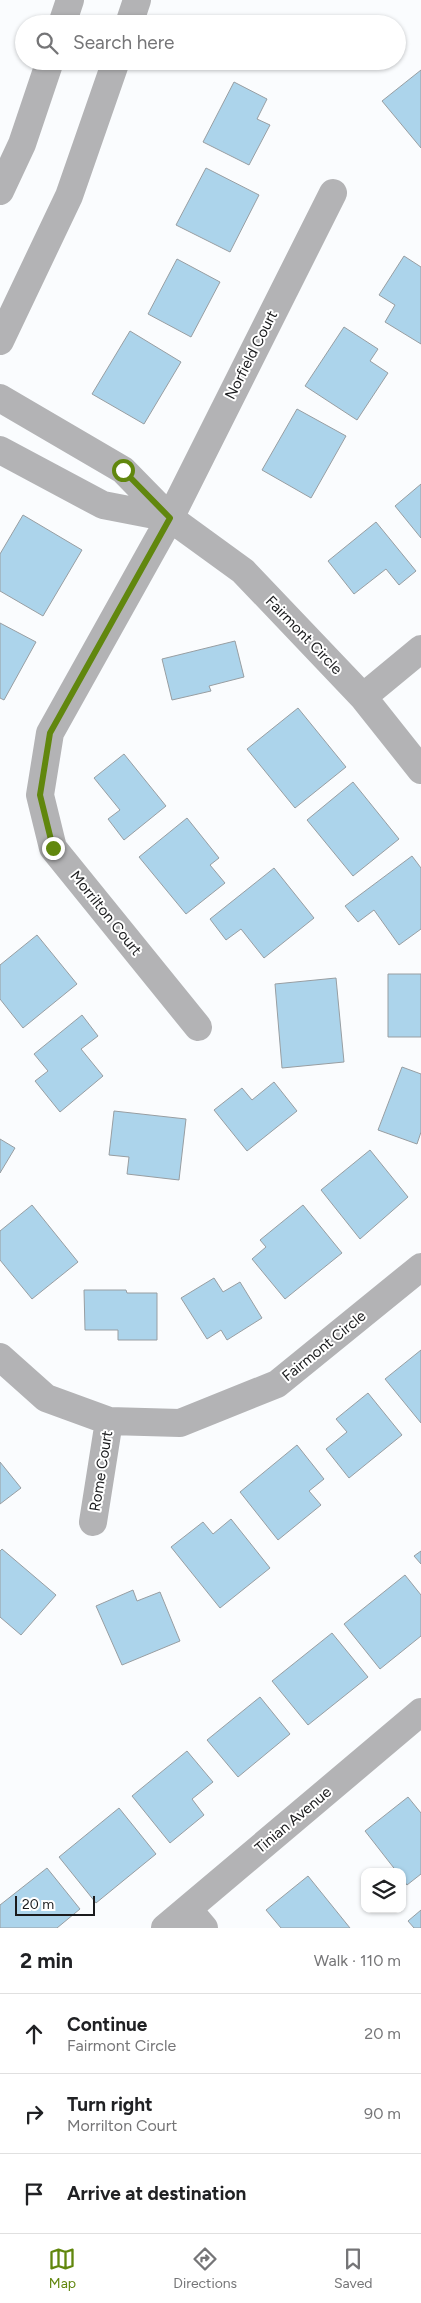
<!DOCTYPE html>
<html lang="en">
<head>
<meta charset="utf-8">
<style>
  body { margin:0; font-family:Figtree,sans-serif; background:#f6f6f6; color:#202124 }
  .controls { position:absolute; right:15px; bottom:15px; display:grid; overflow:hidden; border-radius:10px; box-shadow:0 1px 4px #0004 }
  .controls button { width:45px; height:45px; display:grid; place-items:center; padding:0; border:0; border-bottom:1px solid #e0e0e0; background:#fff; color:#202124; font:25px sans-serif }
  .scale { position:absolute; left:15px; bottom:12px; width:80px; box-sizing:border-box; padding-left:5px; border:2px solid #1a1b1d; border-top:0; font-size:14px; line-height:18px; white-space:nowrap; color:#1a1b1d; -webkit-text-stroke:4px #fff; paint-order:stroke }
  .stop { position:absolute; width:15px; height:15px; margin:-11px; border:4px solid #61870e; border-radius:50%; background:#fff }
  .stop.end { background:#61870e; border-color:#fff; box-shadow:0 1px 5px #0008 }
  .list { margin:0; padding:0; list-style:none }
  h2 { display:flex; justify-content:space-between; align-items:center; height:65px; margin:0; padding:0 20px; font-size:21px }
  h2 small { font-size:16px; font-weight:400; color:#757577 }
  .list li { display:grid; grid-template-columns:32px 1fr auto; gap:15px; align-items:center; box-sizing:border-box; height:80px; padding:0 20px; border-top:1px solid #e0e0e0 }
  .list b { display:block; font-size:19px; white-space:nowrap }
  .list p { margin:0; font-size:16px; white-space:nowrap; color:#757577 }
  .list em { font-size:16px; font-style:normal; color:#757577 }
  .icon { flex:none; width:28px; height:28px; fill:none; stroke:currentColor; stroke-width:2; stroke-linecap:round; stroke-linejoin:round }
  .map { position:relative; flex:none; width:421px; height:1928px; overflow:hidden }
  .search { position:absolute; background:#fff; box-shadow:0 1px 4px #0004; left:15px; right:15px; top:15px; height:55px; display:flex; align-items:center; gap:12px; box-sizing:border-box; padding:0 18px; border-radius:28px; color:#757577; font-size:19px }
  .sheet { height:305px; background:#fff }
  nav { display:flex; justify-content:space-around; align-items:center; box-sizing:border-box; height:70px; border-top:1px solid #e0e0e0; background:#fff; font-size:14px; color:#757577 }
  nav a { display:grid; justify-items:center; gap:2px }
  nav .on { color:#61870e }
  .map>svg:first-child { display:block }
  .building { fill:#acd4eb; stroke:#989ea2 }
  .lines { fill:none; stroke-linecap:round; stroke-linejoin:round }
  .minor { stroke:#b3b3b5; stroke-width:28 }
  .tertiary { stroke:#b3b3b5; stroke-width:28 }
  .route { stroke:#61870e; stroke-width:6 }
  .labels { text-anchor:middle; dominant-baseline:central; stroke-width:4; stroke-linejoin:round; paint-order:stroke }
  .street-label { font-size:15px; fill:#1a1b1d; stroke:#fff }
</style>
</head>
<body>
<div class="map">
<svg width="421" height="1928" viewBox="0 0 421 1928">
  <rect width="100%" height="100%" fill="#fafcfe"/>
  <path class="building" d="M421 70V148L382 101Z
    M234 82 267 99 257 119 270 125 249 165 203 142Z
    M206 168 259 195 230 252 176 225Z
    M404 256 421 267V344L385 322 395 305 379 295Z
    M177 259 220 282 191 337 148 314Z
    M344 327 378 349 370 361 388 373 357 420 305 386Z
    M130 331 181 362 144 424 92 394Z
    M297 409 346 436 311 498 262 470Z
    M421 484V538L395 506Z
    M23 515 82 550 43 616 0 591V554Z
    M376 522 416 571 399 585 386 569 354 594 328 561Z
    M0 623 36 642 4 700 0 698Z
    M235 641 244 677 209 686 211 691 172 700 162 659Z
    M298 708 346 767 295 808 247 749Z
    M124 754 166 806 124 840 108 819 120 810 94 778Z
    M353 782 399 839 353 876 307 820Z
    M187 818 219 858 210 865 225 883 186 914 139 857Z
    M412 856 421 868V929L399 945 374 910 358 922 345 906Z
    M274 868 314 918 264 958 241 929 226 940 210 919Z
    M37 935 77 984 23 1028 0 999V965Z
    M388 974H421V1037H388Z
    M336 978 344 1062 282 1068 275 984Z
    M82 1015 98 1036 81 1049 103 1076 60 1112 35 1081 48 1071 34 1054Z
    M402 1067 421 1074V1132L417 1144 378 1130Z
    M274 1082 297 1111 247 1151 214 1110 242 1088 252 1100Z
    M114 1111 186 1119 179 1180 127 1174 129 1157 109 1155Z
    M0 1139 15 1148 0 1173Z
    M370 1150 408 1197 360 1239 321 1190Z
    M32 1205 78 1262 32 1299 0 1260V1231Z
    M303 1205 342 1253 285 1299 252 1259 266 1247 260 1240Z
    M214 1278 223 1292 240 1282 262 1318 227 1340 221 1330 207 1339 181 1298Z
    M84 1290H126L127 1293H157V1340H118V1330H85Z
    M421 1350V1423L385 1379Z
    M368 1393 402 1435 349 1478 326 1449 347 1432 336 1419Z
    M297 1445 324 1479 309 1491 321 1505 278 1540 240 1492Z
    M0 1462 21 1488 0 1504Z
    M231 1519 270 1568 220 1608 171 1547 203 1522 213 1534Z
    M2 1549 56 1595 21 1635 0 1617V1551Z
    M421 1551V1564L414 1556Z
    M405 1575 421 1595V1636L380 1669 344 1624Z
    M133 1590 137 1601 160 1592 180 1641 122 1665 96 1606Z
    M332 1633 368 1677 308 1725 272 1681Z
    M260 1697 290 1734 238 1777 207 1740Z
    M187 1751 213 1782 192 1799 204 1815 170 1843 132 1796Z
    M408 1797 421 1813V1874L407 1885 402 1878V1872H397L365 1831Z
    M119 1808 156 1854 96 1903 59 1857Z
    M47 1868 80 1909 57 1928H0V1905Z
    M308 1876 350 1928H281L266 1910Z
    M421 1910V1928H414L408 1921Z"/>
  <g class="lines">
    <path class="minor" d="M0 398 123 470 170 518 243 571 363 697 421 770
      M0 450 103 505 170 518
      M363 697 421 649
      M198 1027 53 848 40 795 50 733 170 518 333 193
      M0 1357 46 1398 109 1421 180 1423 277 1384 421 1267
      M93 1522 109 1421
      M188 1909 204 1928
      M165 1928 421 1712"/>
    <path class="tertiary" d="M62 24 70 0
      M129 24 137 0
      M0 191 22 144 50 61
      M0 341 69 196 116 61"/>
  </g>
  <g class="lines">
    <path class="route" d="M53 848 40 795 50 733 170 518 123 470"/>
  </g>
  <g class="labels">
    <g class="street-label">
      <text transform="translate(251 355) rotate(-63)">Norfield Court</text>
      <text transform="translate(304 635) rotate(46)">Fairmont Circle</text>
      <text transform="translate(106 913) rotate(51)">Morrilton Court</text>
      <text transform="translate(324 1346) rotate(-39)">Fairmont Circle</text>
      <text transform="translate(101 1471) rotate(-81)">Rome Court</text>
      <text transform="translate(293 1820) rotate(-40)">Tinian Avenue</text>
    </g>
  </g>
</svg>
<div class="controls">
<button><svg class="icon" aria-label="layers" viewBox="0 0 24 24"><path d="M12 4l9 5-9 5-9-5zM3 14l9 5 9-5"/></svg></button>
</div>
<div class="scale">20 m</div>
<div class="stop" style="left:123px;top:470px"></div>
<div class="stop end" style="left:53px;top:848px"></div>
<div class="search"><svg class="icon" aria-label="search" viewBox="0 0 24 24"><circle cx="10" cy="10" r="6"/><path d="M15 15l6 6"/></svg>Search here</div>
</div>
<section class="sheet">
<h2>2 min<small>Walk · 110 m</small></h2>
<ul class="list">
<li><svg class="icon" aria-label="ahead" viewBox="0 0 24 24"><path d="M12 20V5M6 11l6-6 6 6"/></svg><div><b>Continue</b><p>Fairmont Circle</p></div><em>20 m</em></li>
<li><svg class="icon" aria-label="right" viewBox="0 0 24 24"><path d="M7 20v-9h11M14 6l5 5-5 5"/></svg><div><b>Turn right</b><p>Morrilton Court</p></div><em>90 m</em></li>
<li><svg class="icon" aria-label="arrive" viewBox="0 0 24 24"><path d="M6 21V4h12l-3 4 3 4H6"/></svg><div><b>Arrive at destination</b></div></li>
</ul>
</section>
<nav>
<a class="on"><svg class="icon" aria-label="map" viewBox="0 0 24 24"><path d="M3 6l6-2 6 2 6-2v14l-6 2-6-2-6 2zM9 4v14M15 6v14"/></svg>Map</a>
<a><svg class="icon" aria-label="directions" viewBox="0 0 24 24"><path d="M12 3l9 9-9 9-9-9zM9 14v-3h6M13 9l2 2-2 2"/></svg>Directions</a>
<a><svg class="icon" aria-label="saved" viewBox="0 0 24 24"><path d="M7 4h10v16l-5-4-5 4z"/></svg>Saved</a>
</nav>
</body>
</html>
